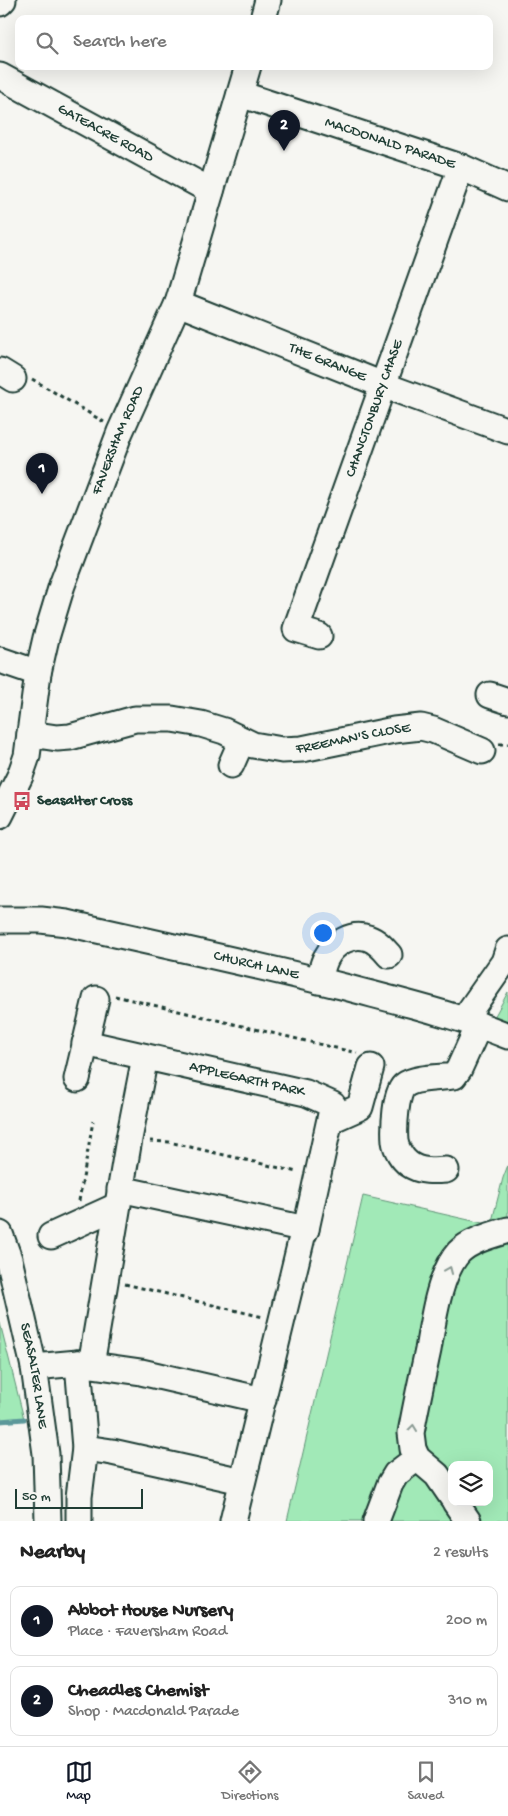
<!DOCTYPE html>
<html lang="en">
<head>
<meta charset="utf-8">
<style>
  body { margin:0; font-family:"Gochi Hand",sans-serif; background:#f2f2f2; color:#222 }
  .controls { position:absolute; right:15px; bottom:15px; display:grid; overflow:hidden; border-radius:10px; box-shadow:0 5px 20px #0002 }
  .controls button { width:45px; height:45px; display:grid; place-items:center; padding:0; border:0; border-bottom:1px solid #e0e0e0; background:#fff; color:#222; font:25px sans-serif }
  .scale { position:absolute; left:15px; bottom:12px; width:128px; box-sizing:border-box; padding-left:5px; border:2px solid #1f3d34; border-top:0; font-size:14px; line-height:18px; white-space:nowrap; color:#1f3d34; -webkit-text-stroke:4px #f6f6f2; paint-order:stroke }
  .you { position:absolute; left:322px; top:932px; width:18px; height:18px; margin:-12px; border:4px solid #fff; border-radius:50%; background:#1a73e8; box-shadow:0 0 0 8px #1a73e833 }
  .badge { display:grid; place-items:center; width:32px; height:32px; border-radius:50%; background:#111827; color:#fff; font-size:16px; font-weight:700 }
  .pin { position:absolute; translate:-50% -41px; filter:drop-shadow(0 1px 2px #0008) }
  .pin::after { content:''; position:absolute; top:26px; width:18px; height:15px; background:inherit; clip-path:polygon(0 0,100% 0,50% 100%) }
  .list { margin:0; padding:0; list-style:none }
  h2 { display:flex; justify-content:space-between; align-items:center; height:65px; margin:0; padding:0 20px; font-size:21px }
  h2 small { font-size:16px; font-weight:400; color:#767676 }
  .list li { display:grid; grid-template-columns:32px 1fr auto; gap:15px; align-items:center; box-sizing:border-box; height:70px; margin:0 10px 10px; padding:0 10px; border:1px solid #e0e0e0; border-radius:10px }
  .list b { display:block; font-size:19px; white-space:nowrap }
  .list p { margin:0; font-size:16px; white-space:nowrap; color:#767676 }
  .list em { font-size:16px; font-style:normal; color:#767676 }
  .icon { flex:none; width:28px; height:28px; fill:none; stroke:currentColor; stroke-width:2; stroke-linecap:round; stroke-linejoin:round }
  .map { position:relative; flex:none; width:508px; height:1521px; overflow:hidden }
  .search { position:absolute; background:#fff; box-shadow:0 5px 20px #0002; left:15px; right:15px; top:15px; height:55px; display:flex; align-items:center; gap:12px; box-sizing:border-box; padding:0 18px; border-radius:10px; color:#767676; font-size:19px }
  .sheet { height:225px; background:#fff }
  nav { display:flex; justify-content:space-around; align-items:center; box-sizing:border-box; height:70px; border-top:1px solid #e0e0e0; background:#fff; font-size:14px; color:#767676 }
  nav a { display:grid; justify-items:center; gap:2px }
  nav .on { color:#111827 }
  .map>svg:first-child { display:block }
  .green { fill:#a1e9b7; stroke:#609376; fill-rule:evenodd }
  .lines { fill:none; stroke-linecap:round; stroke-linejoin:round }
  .stream { stroke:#5c989a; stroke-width:5 }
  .minor-casing { stroke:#1f3d34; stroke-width:29 }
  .path { stroke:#1f3d34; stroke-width:3; stroke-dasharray:4 4; stroke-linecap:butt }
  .minor { stroke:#f6f6f2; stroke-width:25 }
  .oneway { stroke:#8a9a93 }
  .labels { text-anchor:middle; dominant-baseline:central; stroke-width:4.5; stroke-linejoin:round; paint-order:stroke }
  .street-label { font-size:15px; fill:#1f3d34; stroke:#f6f6f2 }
  .poi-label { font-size:15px; font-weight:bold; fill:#1f3d34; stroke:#f6f6f2; text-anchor:start }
</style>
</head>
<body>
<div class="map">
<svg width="508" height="1521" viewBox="0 0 508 1521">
  <rect width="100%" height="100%" fill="#f6f6f2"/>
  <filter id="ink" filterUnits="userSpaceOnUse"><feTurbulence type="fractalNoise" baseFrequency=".02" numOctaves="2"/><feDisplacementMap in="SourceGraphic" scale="10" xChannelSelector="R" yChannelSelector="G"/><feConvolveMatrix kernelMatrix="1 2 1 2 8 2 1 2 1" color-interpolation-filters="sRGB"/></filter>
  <g filter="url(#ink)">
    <path class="green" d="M508 992V1030L491 1023Z
      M508 1165V1521H287L363 1196 491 1225 503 1178ZM452 1465H489V1502H452Z
      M0 1323 24 1419 0 1420Z"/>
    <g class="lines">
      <path class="stream" d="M0 1421 24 1419"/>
      <g class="minor-casing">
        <g id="minor">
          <path d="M0 3 3 0"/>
          <path d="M263 19 268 0"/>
          <path id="s1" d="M0 76 211 191"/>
          <path id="s2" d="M240 94 461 167 508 188"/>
          <path id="s3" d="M178 303 383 385 508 431"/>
          <path d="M0 371 13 379"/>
          <path id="s4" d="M319 636 296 629 461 167"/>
          <path d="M0 660 38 673"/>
          <path d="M490 695 508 701"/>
          <path id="s5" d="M30 734 57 738 70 737 135 719H172L201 724 224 731 253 745 282 750 302 749 394 730 421 727 433 730 482 751"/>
          <path d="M231 765 242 740"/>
          <path id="s6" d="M0 816 20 776 27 756 38 673 46 638 62 585 120 432 178 303 248 66"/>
          <path id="s7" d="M0 920H41L67 923C158 944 250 963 341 986 397 1001 454 1014 508 1036"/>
          <path d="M319 981C321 974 322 965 326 958 333 944 352 932 368 938 377 941 383 948 389 955"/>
          <path d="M464 1019 504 962 508 950"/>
          <path id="s8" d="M85 1043 306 1093 333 1105 306 1229 302 1237 233 1521"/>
          <path d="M77 1079 96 999"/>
          <path d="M331 1120 360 1107 371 1067"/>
          <path d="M446 1170C434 1171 420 1172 409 1164 402 1159 396 1149 395 1141 394 1129 395 1091 405 1085 415 1077 441 1078 454 1076L459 1069 479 1025"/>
          <path d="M120 1189 306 1229"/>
          <path id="s9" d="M0 1234 9 1259 34 1367 46 1454 48 1521"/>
          <path d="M51 1236 117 1206"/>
          <path d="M78 1363 85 1448 79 1497V1521"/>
          <path d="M91 1365 129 1139 145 1057"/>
          <path d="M34 1367 78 1363 141 1372 263 1400"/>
          <path d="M85 1448 112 1452 242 1481"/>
          <path d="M452 1497 437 1475 417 1458 413 1449 411 1433C416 1405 422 1378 428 1350 433 1321 439 1274 459 1252 471 1240 492 1235 508 1230"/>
          <path d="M455 1502 468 1521"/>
          <path d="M376 1521 390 1484 396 1474 417 1458"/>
        </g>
      </g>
      <path class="path" d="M32 379 104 422
        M499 744H508
        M115 996 357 1053
        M150 1141 169 1142 297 1172
        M79 1201 93 1121
        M125 1284 263 1317"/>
      <use href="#minor" class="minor"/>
    </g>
    <defs><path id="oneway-chevron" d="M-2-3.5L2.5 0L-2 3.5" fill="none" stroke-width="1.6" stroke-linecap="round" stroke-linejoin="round" transform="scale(1.25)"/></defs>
    <g class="oneway">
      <use href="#oneway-chevron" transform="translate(449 1270) rotate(-67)"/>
      <use href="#oneway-chevron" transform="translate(413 1428) rotate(-83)"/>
    </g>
  </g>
  <defs>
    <g id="bus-bare" transform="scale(1.5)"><path d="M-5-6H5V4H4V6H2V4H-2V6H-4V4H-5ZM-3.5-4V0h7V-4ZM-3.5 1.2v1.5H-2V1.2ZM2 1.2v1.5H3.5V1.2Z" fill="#d1495b" stroke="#f6f6f2" stroke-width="2.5" paint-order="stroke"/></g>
  </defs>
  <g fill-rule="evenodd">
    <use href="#bus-bare" x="22" y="801"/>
  </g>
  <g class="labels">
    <g class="street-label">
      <text stroke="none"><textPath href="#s1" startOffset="120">GATEACRE ROAD</textPath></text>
      <text stroke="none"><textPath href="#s2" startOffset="158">MACDONALD PARADE</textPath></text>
      <text stroke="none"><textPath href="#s3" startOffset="161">THE GRANGE</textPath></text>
      <text stroke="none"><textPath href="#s4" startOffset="258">CHANCTONBURY CHASE</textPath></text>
      <text stroke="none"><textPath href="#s6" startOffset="396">FAVERSHAM ROAD</textPath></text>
      <text stroke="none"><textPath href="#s5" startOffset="332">FREEMAN'S CLOSE</textPath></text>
      <text stroke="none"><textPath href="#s7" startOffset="261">CHURCH LANE</textPath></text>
      <text stroke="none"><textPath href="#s8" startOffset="166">APPLEGARTH PARK</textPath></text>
      <text stroke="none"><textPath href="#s9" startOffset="146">SEASALTER LANE</textPath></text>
    </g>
    <g class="poi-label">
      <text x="37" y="801">Seasalter Cross</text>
    </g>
  </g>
</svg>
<div class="controls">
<button><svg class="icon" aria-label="layers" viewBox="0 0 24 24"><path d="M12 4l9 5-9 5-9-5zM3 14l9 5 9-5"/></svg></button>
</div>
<div class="scale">50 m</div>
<div class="you"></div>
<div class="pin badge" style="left:42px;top:494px">1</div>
<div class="pin badge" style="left:284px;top:151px">2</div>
<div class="search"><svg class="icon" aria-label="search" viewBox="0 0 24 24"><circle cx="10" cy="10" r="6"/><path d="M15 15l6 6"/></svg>Search here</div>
</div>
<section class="sheet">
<h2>Nearby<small>2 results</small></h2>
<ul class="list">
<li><span class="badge">1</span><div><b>Abbot House Nursery</b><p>Place · Faversham Road</p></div><em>200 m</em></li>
<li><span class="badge">2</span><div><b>Cheadles Chemist</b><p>Shop · Macdonald Parade</p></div><em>310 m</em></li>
</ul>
</section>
<nav>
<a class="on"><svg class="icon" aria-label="map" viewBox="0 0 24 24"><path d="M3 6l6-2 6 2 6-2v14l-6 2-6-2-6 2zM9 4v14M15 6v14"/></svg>Map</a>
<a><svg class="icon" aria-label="directions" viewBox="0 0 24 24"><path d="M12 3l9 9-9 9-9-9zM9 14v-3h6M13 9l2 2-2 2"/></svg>Directions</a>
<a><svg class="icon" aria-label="saved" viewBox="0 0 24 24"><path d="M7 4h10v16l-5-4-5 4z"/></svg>Saved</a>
</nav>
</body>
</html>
